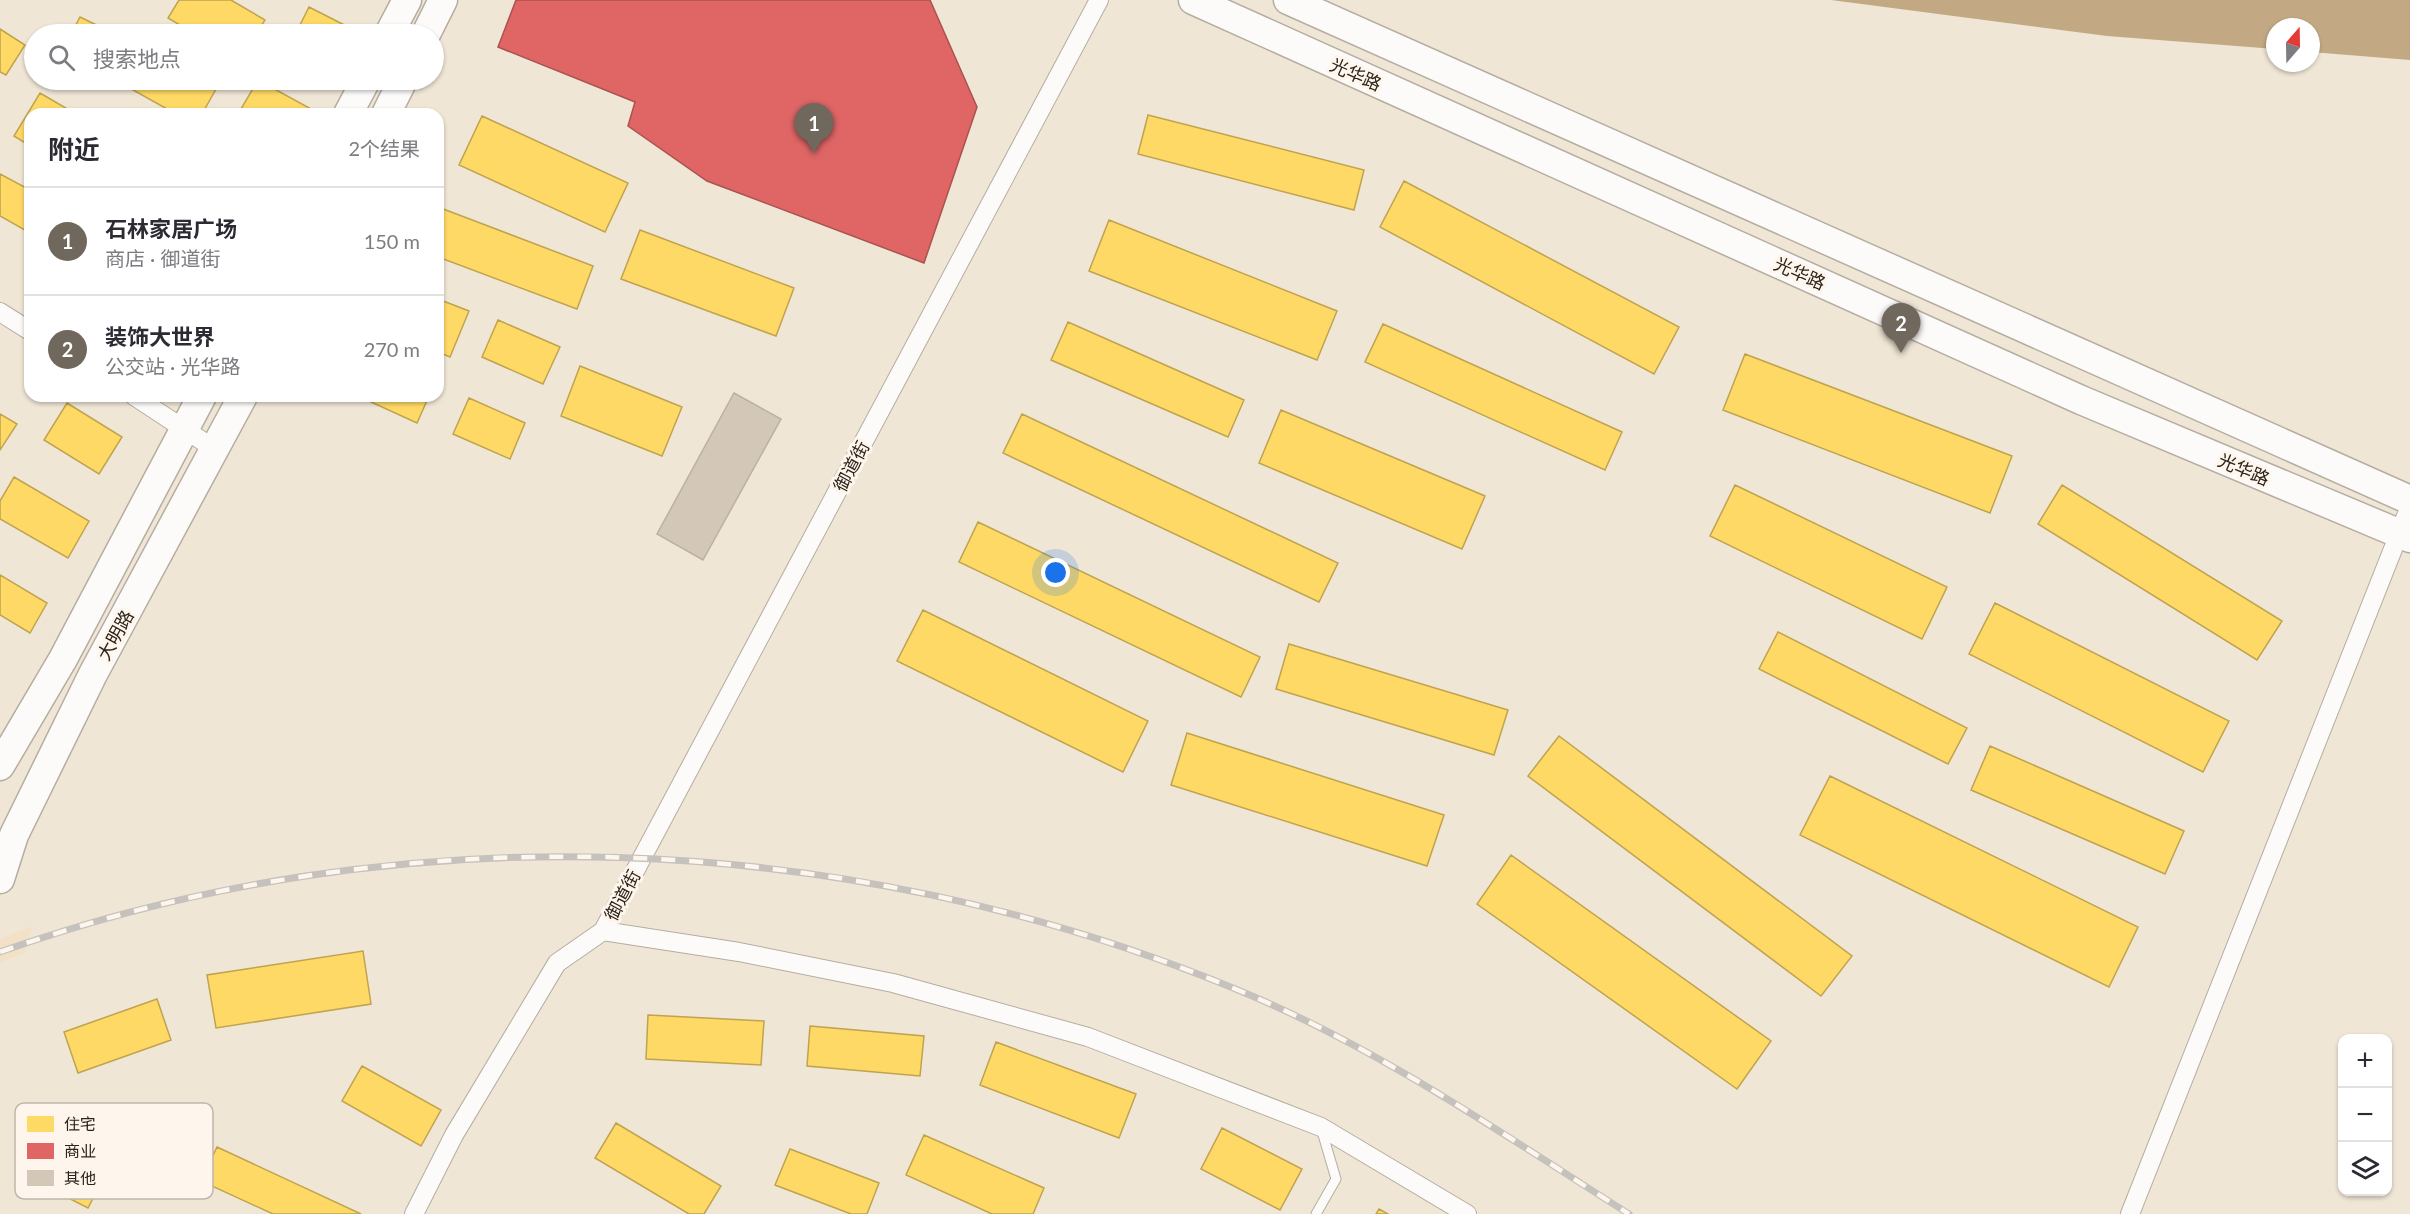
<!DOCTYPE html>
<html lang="zh">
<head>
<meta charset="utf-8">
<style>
  body { margin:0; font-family:Lato,"Noto Sans SC",sans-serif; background:#f2f2f3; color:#2b2b33 }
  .controls { position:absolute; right:18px; bottom:18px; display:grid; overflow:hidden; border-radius:12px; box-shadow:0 2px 4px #0004 }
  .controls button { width:54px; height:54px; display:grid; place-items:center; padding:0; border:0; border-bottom:2px solid #e1e1e2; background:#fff; color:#2b2b33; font:30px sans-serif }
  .compass { position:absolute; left:2266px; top:18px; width:54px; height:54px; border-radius:50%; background:#fff; box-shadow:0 2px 4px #0004; rotate:20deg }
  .you { position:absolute; left:1056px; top:573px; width:21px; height:21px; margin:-15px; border:4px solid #fff; border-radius:50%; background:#1a73e8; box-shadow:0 0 0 9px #1a73e833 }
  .badge { display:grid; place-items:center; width:39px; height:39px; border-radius:50%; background:#70685c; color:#fff; font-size:20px; font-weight:700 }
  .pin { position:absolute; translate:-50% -50px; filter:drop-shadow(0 2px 3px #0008) }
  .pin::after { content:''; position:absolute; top:32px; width:21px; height:18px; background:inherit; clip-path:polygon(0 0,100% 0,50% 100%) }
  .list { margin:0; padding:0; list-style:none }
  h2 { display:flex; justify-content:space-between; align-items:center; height:78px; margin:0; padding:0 24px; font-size:26px }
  h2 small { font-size:20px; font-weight:400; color:#7c7c81 }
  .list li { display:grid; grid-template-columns:39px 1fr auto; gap:18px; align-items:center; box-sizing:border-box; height:108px; padding:0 24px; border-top:2px solid #e1e1e2 }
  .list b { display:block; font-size:22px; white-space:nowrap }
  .list p { margin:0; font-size:20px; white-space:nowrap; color:#7c7c81 }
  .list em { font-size:20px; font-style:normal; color:#7c7c81 }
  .icon { flex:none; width:33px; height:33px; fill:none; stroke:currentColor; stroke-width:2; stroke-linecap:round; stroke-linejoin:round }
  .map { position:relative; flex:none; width:2410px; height:1214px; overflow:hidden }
  .search { position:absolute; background:#fff; box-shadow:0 2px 4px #0004; left:24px; top:24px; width:420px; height:66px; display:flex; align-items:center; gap:15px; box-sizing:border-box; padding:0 21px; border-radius:33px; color:#7c7c81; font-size:22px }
  .panel { position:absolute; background:#fff; box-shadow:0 2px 4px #0004; left:24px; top:108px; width:420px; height:294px; border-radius:18px }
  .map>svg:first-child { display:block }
  .built { fill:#f2e1c7 }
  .water { fill:#c2a983 }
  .homes { fill:#ffd966; stroke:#bfa34f; stroke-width:1.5 }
  .shops { fill:#e06666; stroke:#aa524f; stroke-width:1.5 }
  .building { fill:#d3c8b8; stroke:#b9b1a6; stroke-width:1.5 }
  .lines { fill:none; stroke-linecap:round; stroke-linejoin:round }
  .service-casing { stroke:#b5ada1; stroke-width:11 }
  .minor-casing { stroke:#b5ada1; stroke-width:20 }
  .primary-casing { stroke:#b5ada1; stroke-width:31 }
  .service { stroke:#fdfbf9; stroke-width:9 }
  .minor { stroke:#fdfbf9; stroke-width:18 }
  .primary { stroke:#fdfbf9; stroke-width:28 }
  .rail-casing { stroke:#c5c1bd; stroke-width:7 }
  .rail { stroke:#fef6ec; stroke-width:4.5; stroke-dasharray:14; stroke-linecap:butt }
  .labels { text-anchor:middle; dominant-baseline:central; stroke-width:6; stroke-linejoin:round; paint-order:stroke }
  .street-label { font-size:18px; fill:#2b241a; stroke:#fef6ec }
  .key { fill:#fef6ec; stroke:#bfb7ad; stroke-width:1.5 }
  .key-label { font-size:16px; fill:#2b241a }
</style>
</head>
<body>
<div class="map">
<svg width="2410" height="1214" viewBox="0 0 2410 1214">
  <rect width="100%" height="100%" fill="#f0e6d6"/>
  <path class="built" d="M32 926 25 953 0 963V939Z"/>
  <path class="water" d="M1831 0H2410V60L2311 52V27H2275V49L2107 36Z"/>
  <path class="homes" d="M179 0H231L265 20 256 34H195L168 18Z
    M309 7 362 34 296 33Z
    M80 17 115 34H71Z
    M0 29 25 45 6 75 0 72Z
    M139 80H200L216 89 202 114H176L133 90Z
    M258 80 313 110 311 114H238Z
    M40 93 76 114H30V146L14 136Z
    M1148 115 1364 170 1354 210 1138 154Z
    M482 116 628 183 605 232 459 165Z
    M0 174 30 190V233L0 216Z
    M1404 181 1679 327 1654 374 1380 227Z
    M438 207 593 266 577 309 438 257Z
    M1109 220 1337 311 1317 360 1089 271Z
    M640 230 794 288 776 336 621 279Z
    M438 299 469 311 450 357 438 352Z
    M498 320 560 347 543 384 482 357Z
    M1068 322 1244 400 1228 437 1051 360Z
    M1383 324 1622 432 1605 470 1365 362Z
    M1745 354 2012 456 1990 513 1723 410Z
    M580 366 682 407 662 456 561 416Z
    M358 396H429L417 423Z
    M469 398 525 423 510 459 453 434Z
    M67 403 122 437 99 474 44 440Z
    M1281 410 1485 496 1462 549 1259 463Z
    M0 414 17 424 0 450Z
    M1022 414 1338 563 1319 602 1003 453Z
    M14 477 89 521 68 558 0 519V501Z
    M1735 485 1947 587 1922 639 1710 536Z
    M2062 485 2282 621 2257 660 2038 524Z
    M978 522 1260 657 1241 697 959 562Z
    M0 575 47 603 30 633 0 615Z
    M1995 603 2229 721 2203 772 1969 654Z
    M923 610 1148 721 1123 772 897 661Z
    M1778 632 1967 728 1948 764 1759 669Z
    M1289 644 1508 710 1494 755 1276 689Z
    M1187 733 1444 815 1427 866 1171 785Z
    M1559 736 1852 956 1821 996 1528 776Z
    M1990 746 2184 831 2165 874 1971 790Z
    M1830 776 2138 927 2109 987 1800 835Z
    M1511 855 1771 1041 1737 1089 1477 904Z
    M363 951 371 1004 216 1028 207 975Z
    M157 999 171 1040 78 1073 64 1032Z
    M648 1015 764 1021 761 1065 646 1059Z
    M810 1026 924 1036 920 1076 807 1066Z
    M996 1042 1136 1094 1119 1138 980 1085Z
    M362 1066 441 1110 421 1146 342 1101Z
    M616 1123 721 1186 704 1214H689L595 1158Z
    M1222 1128 1302 1169 1280 1210 1201 1169Z
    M924 1135 1044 1188 1033 1214H992L906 1175Z
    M44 1144 105 1175 88 1208 27 1177Z
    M217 1147 361 1214H273L201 1181Z
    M790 1149 879 1183 867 1214H851L775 1185Z
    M1379 1209 1388 1214H1376Z"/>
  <path class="shops" d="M516 0H930L977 107 924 263 707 181 628 126 635 102 498 47Z"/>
  <path class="building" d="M734 393 781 419 703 560 657 534Z"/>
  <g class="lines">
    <g class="service-casing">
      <path id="service" d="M1316 1214 1336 1179 1321 1128"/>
    </g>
    <g class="minor-casing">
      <path id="minor" d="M0 312 30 331
        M134 396 216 450
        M603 931 1099 0
        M414 1214 454 1135 557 963 603 931 739 952 893 983 1088 1037 1321 1127 1467 1214
        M2130 1214 2410 506"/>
    </g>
    <g class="primary-casing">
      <path id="primary" d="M1193 0 2081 400 2410 538
        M1288 0 2410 500
        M389 34 407 0
        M426 34 443 0
        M348 114 366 80
        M386 114 403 80
        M0 766 63 659 202 396
        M0 879 14 835 93 674 243 396"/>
    </g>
    <use href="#service" class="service"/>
    <use href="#minor" class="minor"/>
    <use href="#primary" class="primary"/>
    <g class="rail-casing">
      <path id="rail" d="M0 952C397 812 844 828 1233 988 1374 1045 1501 1133 1629 1214"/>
    </g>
    <use href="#rail" class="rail"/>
  </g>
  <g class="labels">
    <g class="street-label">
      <text transform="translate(1356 74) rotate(24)">光华路</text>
      <text transform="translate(1800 273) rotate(24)">光华路</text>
      <text transform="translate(851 466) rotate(-62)">御道街</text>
      <text transform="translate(2244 469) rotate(23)">光华路</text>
      <text transform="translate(115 635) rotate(-61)">大明路</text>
      <text transform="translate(622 895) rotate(-62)">御道街</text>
    </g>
  </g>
  <rect x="15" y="1103" width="198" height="96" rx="9" class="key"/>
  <rect x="27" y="1116" width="27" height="16" fill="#ffd966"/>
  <rect x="27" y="1143" width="27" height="16" fill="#e06666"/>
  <rect x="27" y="1170" width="27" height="16" fill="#d3c8b8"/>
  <g class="key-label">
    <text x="64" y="1130">住宅</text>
    <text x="64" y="1157">商业</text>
    <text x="64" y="1184">其他</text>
  </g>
</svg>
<div class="controls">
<button>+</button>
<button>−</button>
<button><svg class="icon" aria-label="layers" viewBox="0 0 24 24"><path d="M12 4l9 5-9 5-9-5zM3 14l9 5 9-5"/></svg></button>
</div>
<svg class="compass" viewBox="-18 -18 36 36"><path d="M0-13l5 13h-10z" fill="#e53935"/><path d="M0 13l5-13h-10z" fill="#7c7c81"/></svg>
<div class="you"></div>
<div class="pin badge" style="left:814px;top:153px">1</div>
<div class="pin badge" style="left:1901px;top:353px">2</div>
<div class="search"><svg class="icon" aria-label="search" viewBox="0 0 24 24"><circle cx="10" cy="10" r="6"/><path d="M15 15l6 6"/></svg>搜索地点</div>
<section class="panel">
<h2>附近<small>2个结果</small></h2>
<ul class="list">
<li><span class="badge">1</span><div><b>石林家居广场</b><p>商店 · 御道街</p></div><em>150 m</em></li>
<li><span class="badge">2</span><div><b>装饰大世界</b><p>公交站 · 光华路</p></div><em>270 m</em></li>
</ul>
</section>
</div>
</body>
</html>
